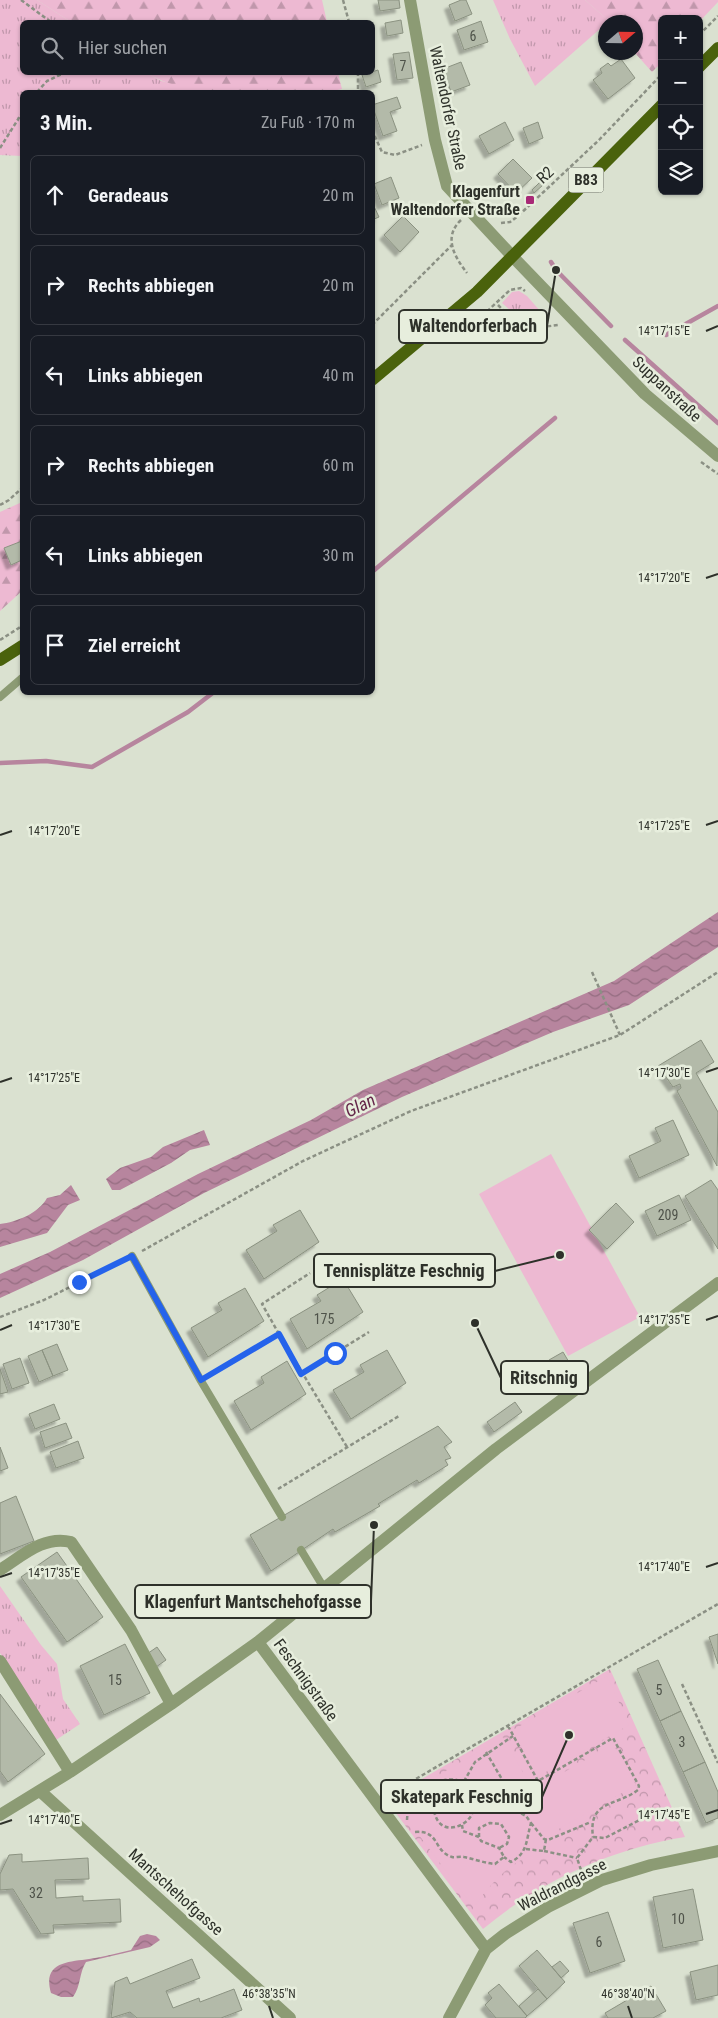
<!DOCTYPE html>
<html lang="de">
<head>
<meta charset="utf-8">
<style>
  body { margin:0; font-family:"Roboto Condensed",sans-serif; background:#242831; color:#f1f3f6 }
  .controls { position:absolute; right:15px; top:15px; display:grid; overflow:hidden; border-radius:8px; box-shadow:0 1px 4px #0004 }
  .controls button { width:45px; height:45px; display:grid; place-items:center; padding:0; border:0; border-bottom:1px solid #363941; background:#171b24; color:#f1f3f6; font:25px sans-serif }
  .compass { position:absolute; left:598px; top:15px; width:45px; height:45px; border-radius:50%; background:#171b24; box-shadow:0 1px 4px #0004; rotate:70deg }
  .stop { position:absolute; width:15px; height:15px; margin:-11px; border:4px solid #2563eb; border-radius:50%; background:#fff }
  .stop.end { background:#2563eb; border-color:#fff; box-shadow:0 1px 5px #0008 }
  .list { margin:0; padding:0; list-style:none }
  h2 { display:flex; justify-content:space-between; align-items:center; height:65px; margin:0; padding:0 20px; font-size:21px }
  h2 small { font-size:16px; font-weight:400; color:#9ea1a6 }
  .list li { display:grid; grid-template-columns:32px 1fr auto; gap:15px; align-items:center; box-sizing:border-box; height:80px; margin:0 10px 10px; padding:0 10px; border:1px solid #363941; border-radius:8px }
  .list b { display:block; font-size:19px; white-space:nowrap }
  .list em { font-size:16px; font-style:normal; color:#9ea1a6 }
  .icon { flex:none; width:28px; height:28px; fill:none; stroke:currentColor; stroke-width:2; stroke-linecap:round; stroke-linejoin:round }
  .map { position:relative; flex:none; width:718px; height:2018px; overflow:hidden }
  .search { position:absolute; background:#171b24; box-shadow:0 1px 4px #0004; left:20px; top:20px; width:355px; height:55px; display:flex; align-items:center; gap:12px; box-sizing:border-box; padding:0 18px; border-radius:8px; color:#9ea1a6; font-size:19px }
  .panel { position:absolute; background:#171b24; box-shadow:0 1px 4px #0004; left:20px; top:90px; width:355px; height:605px; border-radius:8px }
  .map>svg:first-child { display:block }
  .grass { fill:url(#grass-tufts) }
  .forest { fill:url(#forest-firs) }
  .park { fill:url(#park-crowns) }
  .garden { fill:#edb9d2 }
  .water { fill:url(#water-waves) }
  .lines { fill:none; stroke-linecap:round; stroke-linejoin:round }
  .stream { stroke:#b7859e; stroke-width:4.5 }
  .building { fill:#b3baa9; stroke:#8b9281; filter:url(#shadow) }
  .path { stroke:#8b9084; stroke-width:2.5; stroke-dasharray:4 2.5; stroke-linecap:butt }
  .lane { stroke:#8c9b74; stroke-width:8 }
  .street { stroke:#8c9b74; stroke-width:12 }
  .primary { stroke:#4a620c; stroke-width:12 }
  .route { stroke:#2563eb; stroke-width:6 }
  .ticks { fill:none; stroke:#2e312a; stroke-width:2 }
  .poi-dot { fill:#a82876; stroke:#e7eedd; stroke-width:2 }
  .labels { text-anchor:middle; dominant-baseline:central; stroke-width:5; stroke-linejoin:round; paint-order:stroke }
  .number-label { font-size:14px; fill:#4f534a }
  .shield { fill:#e7eedd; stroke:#666a60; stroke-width:1 }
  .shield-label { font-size:15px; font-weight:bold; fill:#2e312a }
  .street-label { font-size:16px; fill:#2e312a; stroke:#e7eedd }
  .poi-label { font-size:16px; font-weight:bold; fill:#2e312a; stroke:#e7eedd; text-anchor:end }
  .water-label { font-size:18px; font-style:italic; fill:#642649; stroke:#e7eedd }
  .ticks-label { font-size:12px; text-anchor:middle; fill:#2e312a; stroke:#e7eedd; stroke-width:5; stroke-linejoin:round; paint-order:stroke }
  .leader { fill:none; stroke:#2e312a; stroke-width:2 }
  .callout-dot { fill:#2e312a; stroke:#e7eedd; stroke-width:2 }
  .callout { fill:#e7eedd; stroke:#2e312a; stroke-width:2 }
  .callout-label { font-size:18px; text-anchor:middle; font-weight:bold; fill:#2e312a }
</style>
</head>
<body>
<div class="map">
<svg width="718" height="2018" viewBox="0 0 718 2018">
  <defs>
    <pattern id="grass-tufts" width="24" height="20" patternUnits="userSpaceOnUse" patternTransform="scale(1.25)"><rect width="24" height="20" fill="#edb9d2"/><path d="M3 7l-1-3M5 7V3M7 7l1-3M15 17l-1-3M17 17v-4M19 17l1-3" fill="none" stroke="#c097ab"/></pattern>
    <pattern id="forest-firs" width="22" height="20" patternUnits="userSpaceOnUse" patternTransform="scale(1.25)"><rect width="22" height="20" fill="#edb9d2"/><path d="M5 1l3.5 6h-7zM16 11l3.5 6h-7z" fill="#c097ab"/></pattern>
    <pattern id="park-crowns" width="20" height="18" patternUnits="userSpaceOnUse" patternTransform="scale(1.25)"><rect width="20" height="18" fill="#edb9d2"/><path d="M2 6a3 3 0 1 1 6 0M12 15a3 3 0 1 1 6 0" fill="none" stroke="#c097ab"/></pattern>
    <pattern id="water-waves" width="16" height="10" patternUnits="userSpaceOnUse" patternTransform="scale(1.25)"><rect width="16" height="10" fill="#b7859e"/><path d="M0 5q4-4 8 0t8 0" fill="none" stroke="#956d81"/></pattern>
    <filter id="shadow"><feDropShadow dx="-4.5" dy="4.5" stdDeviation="1" flood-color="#0004"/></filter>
  </defs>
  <rect width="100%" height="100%" fill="#dae1d0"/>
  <path class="grass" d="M0 0H37L71 22H22V72L147 73 161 81 215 92H22V156L0 155Z
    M493 0H585L609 21 535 86 510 39Z
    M519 291 527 296 548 320 541 324H526L502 303 512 292Z
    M0 1586 41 1645 57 1664 63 1699 80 1724 56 1740 0 1653Z"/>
  <path class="forest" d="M37 0H322L327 22H71Z
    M585 0H718V2L699 22V19H662V62L652 72 635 53 636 22H610Z
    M147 73H338L342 89 329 92C277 92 191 101 147 73Z
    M22 502V591L0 611V512Z"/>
  <path class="park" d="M610 1669 685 1837C611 1849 540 1881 483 1929L386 1800Z"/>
  <path class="garden" d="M551 1154 640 1317 568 1356 479 1194Z
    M607 1676 629 1725 537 1777 513 1730Z
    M503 1737 533 1790 613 1744 636 1785 557 1830 568 1849 556 1858C549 1857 539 1855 532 1856 511 1860 484 1891 474 1908L394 1802Z"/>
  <path class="water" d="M718 912V947L629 1005 553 1032 402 1097 204 1193 83 1260 0 1298V1274L50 1252 198 1174 311 1120 363 1090 614 981Z
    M204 1130 210 1145 190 1150 171 1163 120 1190H112L106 1179 120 1168 151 1157 163 1147Z
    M71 1185 80 1200 68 1205 47 1233 0 1247V1224C17 1222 39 1213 47 1198L60 1195Z
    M147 1934 156 1936 160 1940 150 1947 86 1962C79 1973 81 1986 73 1997H61L51 1993C42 1962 68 1962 89 1959 103 1957 117 1953 131 1950L140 1936Z"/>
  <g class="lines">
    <path class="stream" d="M551 262 556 270 611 326
      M666 335 718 306
      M625 340 718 423
      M372 572 555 418
      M0 763 46 761 92 767 188 712 214 692"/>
  </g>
  <path class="building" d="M378 0H399L400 8 380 11Z
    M461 0H466L472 14 455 21 449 5Z
    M401 20 403 33 387 36 385 23Z
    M481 21 488 42 464 50 457 30Z
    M409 52 413 78 397 80 393 54Z
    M621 59 635 78 608 99 593 80 602 73 600 69 608 63 611 66Z
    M461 62 470 85 451 92 443 69Z
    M378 70 381 82 366 87 362 75Z
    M397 97 401 108 390 112 397 131 383 136 372 105Z
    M505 122 514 140 489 154 479 136Z
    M538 122 543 138 529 144 523 128Z
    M513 159 532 178 516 193 498 174Z
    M391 177 399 198 382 205 374 184Z
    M540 182 543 185 534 193 532 190Z
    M372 202 379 217 372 220Z
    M403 216 419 232 400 252 384 235Z
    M22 541V560L11 565 4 548Z
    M701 1040 714 1062 696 1073 718 1112 717 1166 677 1091 681 1088 680 1084 673 1087 658 1066Z
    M673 1120 689 1155 639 1178 629 1156 661 1141 655 1128Z
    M711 1180 718 1190V1249L685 1196Z
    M679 1195 691 1220 657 1236 645 1211Z
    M616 1203 634 1222 607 1249 589 1230Z
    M300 1210 319 1242 264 1279 246 1250 277 1231 273 1225Z
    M343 1279 363 1312 307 1349 290 1319 321 1301 317 1295Z
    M245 1288 264 1321 208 1357 191 1328 222 1310 218 1303Z
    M57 1344 68 1370 53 1376 42 1350Z
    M42 1350 53 1376 39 1382 28 1356Z
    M387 1350 406 1383 351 1419 333 1390 364 1372 360 1365Z
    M563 1352 576 1374 563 1382 549 1360Z
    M20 1358 29 1383 12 1389 3 1364Z
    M287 1361 306 1394 251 1430 234 1401 264 1383 261 1377Z
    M0 1369 8 1392 0 1394Z
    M515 1402 522 1412 494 1432 487 1422Z
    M54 1404 60 1419 35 1429 29 1414Z
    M66 1423 72 1438 45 1448 40 1432Z
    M438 1426 452 1442 444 1447 451 1458 445 1460 448 1465 419 1483 417 1480 378 1504 380 1506 335 1532 333 1529 271 1571 250 1535Z
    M78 1441 84 1458 56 1468 50 1452Z
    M0 1447 8 1468 0 1471Z
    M16 1496 34 1541 0 1554V1503Z
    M57 1552 103 1617 67 1642 21 1577Z
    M718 1634V1664L709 1637Z
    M125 1644 150 1693 104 1715 80 1666Z
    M157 1647 166 1660 156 1667 147 1654Z
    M658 1660 681 1711 660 1721 637 1669Z
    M0 1694 45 1754 8 1782 0 1771Z
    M681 1711 705 1762 683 1772 660 1721Z
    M705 1762 718 1792V1818L706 1823 683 1772Z
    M22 1854V1862L88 1858 89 1879 55 1880 56 1898 83 1896V1901L120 1899 121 1922 53 1925 54 1933 41 1934 13 1889 0 1890V1874L9 1855Z
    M693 1889 703 1940 663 1948 653 1897Z
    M608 1912 625 1961 590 1973 573 1923Z
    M537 1950 565 1982 547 1999 519 1966Z
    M192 1959 200 1978 166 1991 173 2008 199 1998 200 2002 234 1989 242 2010 221 2018H137L130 2012 111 2018 115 1982 127 1977 130 1984Z
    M560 1961 569 1971 561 1978 552 1967Z
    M718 1965V1995L696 2000 690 1972Z
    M499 1984 527 2016 525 2018H496L485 2005 492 1998 488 1993Z
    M651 1986 666 2011 653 2018H608L605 2013Z
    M538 1989 547 1999 527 2016 519 2006Z"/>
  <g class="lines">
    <path class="path" d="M21 0 51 22
      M343 0 349 22
      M699 35 718 16
      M358 72V92
      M37 92 47 81 66 72
      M372 130 382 152 395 155 422 145
      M0 148 22 113
      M461 220C443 237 454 256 467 273
      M501 223 510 222 518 216 599 140 662 74
      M498 305 517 324 527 329 558 325
      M507 314 485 322 482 321 481 317 510 290 521 288 525 291
      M372 325 452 245
      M701 462 718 474
      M0 505 9 500 22 488
      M0 640 22 626
      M592 972 620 1035
      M142 1251 303 1161 411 1111 620 1035 718 972
      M0 1317 44 1300 124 1260
      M279 1334 262 1304 310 1273
      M301 1374 369 1332
      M210 1375 279 1334 347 1447
      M278 1489 399 1416
      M682 1684 718 1763
      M508 1726 538 1781 613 1738 639 1786 638 1790C615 1807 588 1800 593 1837
      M486 1752 503 1781 500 1794 502 1803 526 1816 531 1823C526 1840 528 1853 511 1862L504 1857
      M401 1787C414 1797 423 1804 438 1794L436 1787 440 1781C456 1777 469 1780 472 1797 473 1803 474 1811 471 1816 464 1827 446 1833 438 1821 434 1815 433 1806 431 1799
      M438 1794 441 1799H454L475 1762 513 1736
      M388 1795 718 1604
      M407 1820 408 1804 417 1799
      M531 1823 544 1839 548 1840 591 1822
      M415 1832C440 1830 433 1851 452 1857 455 1858 460 1856 464 1857 474 1859 484 1863 495 1864L504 1857 499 1848 481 1841 479 1837 463 1831 462 1825
      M479 1837V1828L490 1823 501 1824 509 1837 507 1844 499 1848
      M526 1849 544 1851 546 1839
      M544 1851 577 1858
      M583 1876 577 1858 593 1837 605 1838 655 1812"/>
    <path class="lane" d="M0 697 22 678
      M132 1256 201 1381 282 1517
      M301 1550 324 1588"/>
    <path class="street" d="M410 0 435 140 447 186 513 257 645 394 718 456
      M0 1570C22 1556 44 1535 71 1542L131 1630 171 1704
      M258 1642 486 1949
      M0 1661 70 1772
      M40 1791 290 2018
      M0 1815 70 1772 171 1704 258 1642 496 1449 718 1283
      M449 2018 486 1949 505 1934 548 1907 602 1880 651 1865 718 1851"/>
    <path class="primary" d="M699 67 718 48
      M372 380 477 292 662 105
      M0 660 22 646"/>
  </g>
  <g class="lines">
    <path class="route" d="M79 1282 132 1256 201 1380 279 1334 301 1374 335 1353"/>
  </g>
  <path class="ticks" d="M706 331 718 326M706 578 718 574M706 825 718 821M0 835 12 831M706 1072 718 1068M0 1082 12 1078M706 1320 718 1316M0 1330 12 1325M706 1567 718 1563M0 1577 12 1573M706 1814 718 1810M0 1824 12 1820M269 2006 273 2018M628 2006 632 2018"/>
  <rect class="poi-dot" x="525" y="195" width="10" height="10" rx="2.5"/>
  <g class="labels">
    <g class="number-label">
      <text x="473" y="36">6</text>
      <text x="403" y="66">7</text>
      <text x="668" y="1215">209</text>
      <text x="324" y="1319">175</text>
      <text x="115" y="1680">15</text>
      <text x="659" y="1690">5</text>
      <text x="682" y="1742">3</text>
      <text x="36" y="1893">32</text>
      <text x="678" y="1919">10</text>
      <text x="599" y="1942">6</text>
    </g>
    <rect class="shield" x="568.5" y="167.5" width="35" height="25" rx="4"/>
    <g class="shield-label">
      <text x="586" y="180">B83</text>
    </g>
    <g class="street-label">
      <text transform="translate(448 108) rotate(78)">Waltendorfer Straße</text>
      <text transform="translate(545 175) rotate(-43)">R2</text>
      <text transform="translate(667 389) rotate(43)">Suppanstraße</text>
      <text transform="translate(306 1680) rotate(54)">Feschnigstraße</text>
      <text transform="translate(562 1885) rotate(-27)">Waldrandgasse</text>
      <text transform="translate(176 1892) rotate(42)">Mantschehofgasse</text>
    </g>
    <g class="poi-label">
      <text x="520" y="191">Klagenfurt<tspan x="520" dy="18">Waltendorfer Straße</tspan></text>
    </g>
    <g class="water-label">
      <text transform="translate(360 1105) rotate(-26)">Glan</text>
    </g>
  </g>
  <g class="ticks-label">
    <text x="664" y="335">14°17'15"E</text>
    <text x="664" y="582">14°17'20"E</text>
    <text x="664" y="830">14°17'25"E</text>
    <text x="54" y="835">14°17'20"E</text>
    <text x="664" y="1077">14°17'30"E</text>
    <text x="54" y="1082">14°17'25"E</text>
    <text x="664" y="1324">14°17'35"E</text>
    <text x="54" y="1330">14°17'30"E</text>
    <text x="664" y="1571">14°17'40"E</text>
    <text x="54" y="1577">14°17'35"E</text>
    <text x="664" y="1819">14°17'45"E</text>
    <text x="54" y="1824">14°17'40"E</text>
    <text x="269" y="1998">46°38'35"N</text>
    <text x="628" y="1998">46°38'40"N</text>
  </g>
  <path class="leader" d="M556 270L547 326M560 1255L495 1271M475 1323L501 1378M374 1525L371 1601M569 1735L542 1797"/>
  <g class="callout-dot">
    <circle cx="556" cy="270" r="5"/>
    <circle cx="560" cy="1255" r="5"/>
    <circle cx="475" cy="1323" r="5"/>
    <circle cx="374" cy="1525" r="5"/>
    <circle cx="569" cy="1735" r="5"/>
  </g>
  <g class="callout">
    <rect x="399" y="310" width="148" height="33" rx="5"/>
    <rect x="314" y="1254" width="181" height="33" rx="5"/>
    <rect x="501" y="1361" width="87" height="33" rx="5"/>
    <rect x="135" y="1585" width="236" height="33" rx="5"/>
    <rect x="381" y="1780" width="161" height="33" rx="5"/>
  </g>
  <g class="callout-label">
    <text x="473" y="332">Waltendorferbach</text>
    <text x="404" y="1277">Tennisplätze Feschnig</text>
    <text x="544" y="1384">Ritschnig</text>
    <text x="253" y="1608">Klagenfurt Mantschehofgasse</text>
    <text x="462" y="1803">Skatepark Feschnig</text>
  </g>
</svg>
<div class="controls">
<button>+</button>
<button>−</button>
<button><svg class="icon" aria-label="locate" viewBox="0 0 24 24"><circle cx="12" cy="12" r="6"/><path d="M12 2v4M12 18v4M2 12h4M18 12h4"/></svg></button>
<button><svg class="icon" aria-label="layers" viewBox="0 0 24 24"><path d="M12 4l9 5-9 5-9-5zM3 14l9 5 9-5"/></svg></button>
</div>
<svg class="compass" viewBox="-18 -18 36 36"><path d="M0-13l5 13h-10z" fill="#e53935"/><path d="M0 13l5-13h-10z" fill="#9ea1a6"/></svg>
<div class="stop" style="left:335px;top:1353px"></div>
<div class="stop end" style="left:79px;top:1282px"></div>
<div class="search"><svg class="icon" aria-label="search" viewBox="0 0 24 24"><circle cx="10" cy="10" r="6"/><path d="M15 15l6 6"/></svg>Hier suchen</div>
<section class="panel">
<h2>3 Min.<small>Zu Fuß · 170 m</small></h2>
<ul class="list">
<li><svg class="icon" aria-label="ahead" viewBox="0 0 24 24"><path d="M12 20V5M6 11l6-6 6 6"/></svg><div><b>Geradeaus</b></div><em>20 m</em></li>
<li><svg class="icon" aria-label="right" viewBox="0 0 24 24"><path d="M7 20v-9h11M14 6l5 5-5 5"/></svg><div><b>Rechts abbiegen</b></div><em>20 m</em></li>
<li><svg class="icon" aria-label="left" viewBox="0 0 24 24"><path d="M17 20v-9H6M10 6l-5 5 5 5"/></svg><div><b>Links abbiegen</b></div><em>40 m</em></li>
<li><svg class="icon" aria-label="right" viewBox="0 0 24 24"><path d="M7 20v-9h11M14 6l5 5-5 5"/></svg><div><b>Rechts abbiegen</b></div><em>60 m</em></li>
<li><svg class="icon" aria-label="left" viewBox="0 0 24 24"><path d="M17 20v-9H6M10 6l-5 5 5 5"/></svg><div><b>Links abbiegen</b></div><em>30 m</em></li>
<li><svg class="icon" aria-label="arrive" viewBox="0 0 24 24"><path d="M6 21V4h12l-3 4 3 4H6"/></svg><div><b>Ziel erreicht</b></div></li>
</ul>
</section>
</div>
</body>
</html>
